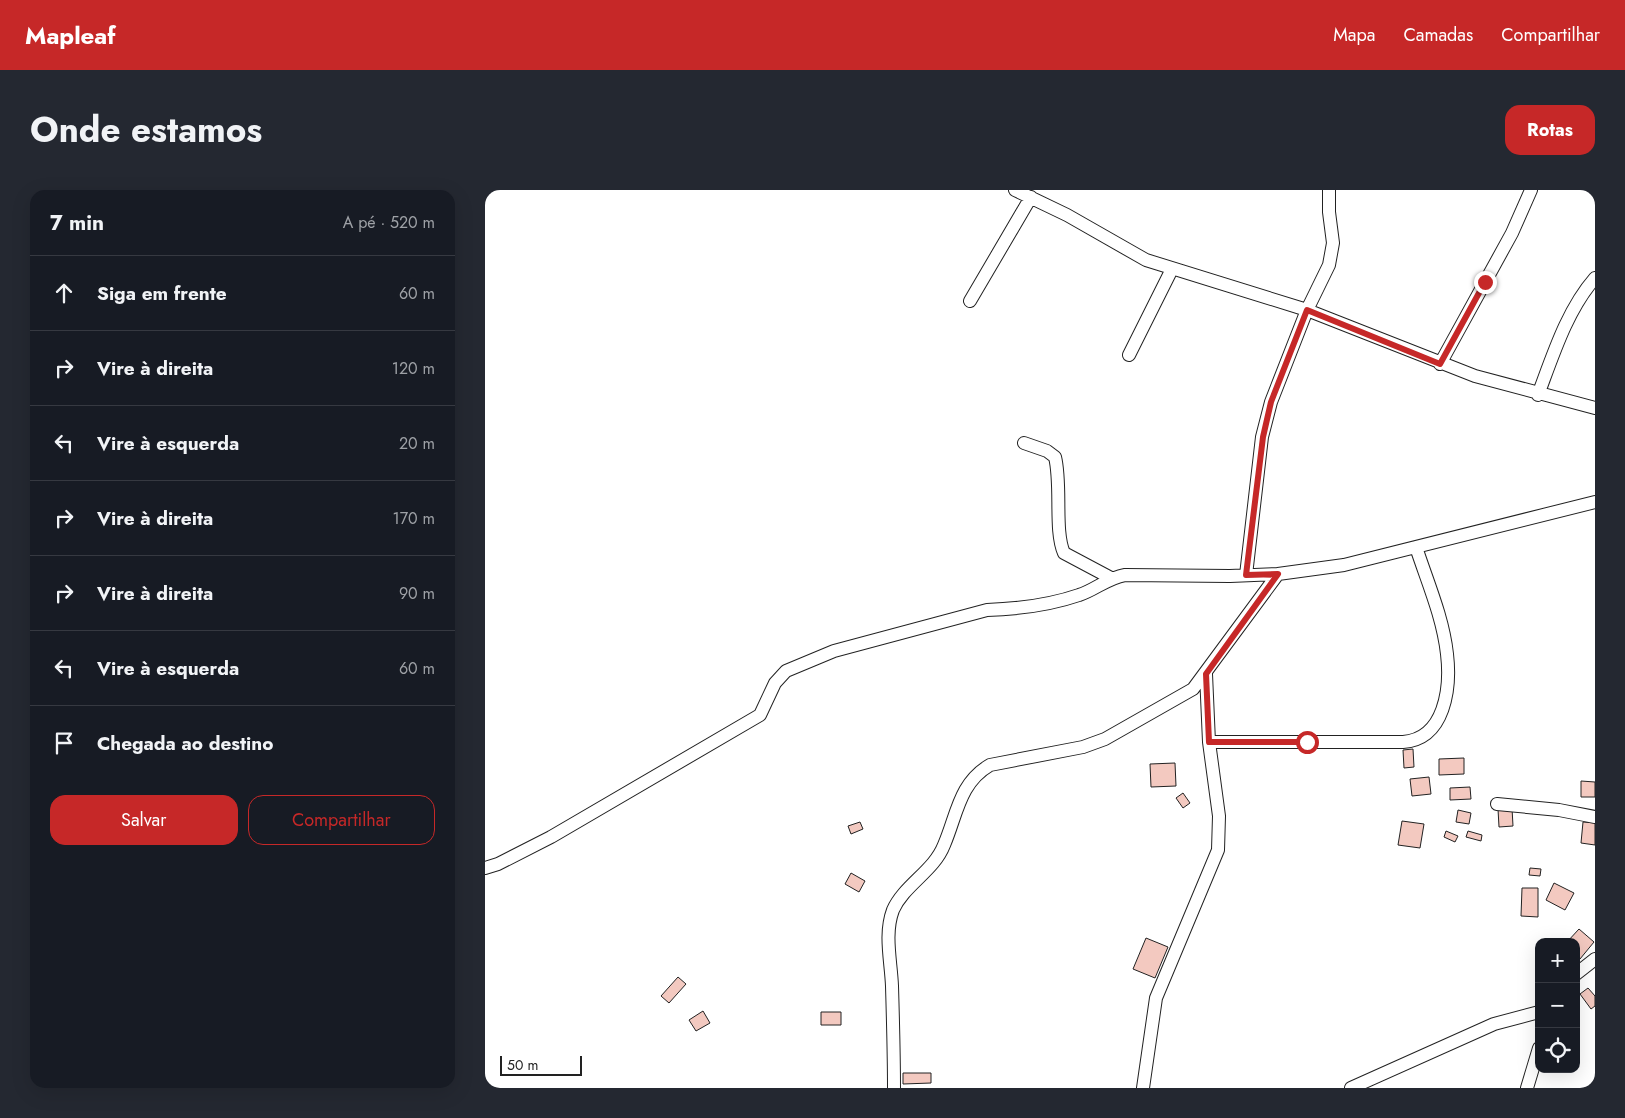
<!DOCTYPE html>
<html lang="pt">
<head>
<meta charset="utf-8">
<style>
  body { margin:0; font-family:Jost,sans-serif; background:#242831; color:#f1f3f6 }
  .controls { position:absolute; right:15px; bottom:15px; display:grid; overflow:hidden; border-radius:10px; box-shadow:0 5px 20px #0002 }
  .controls button { width:45px; height:45px; display:grid; place-items:center; padding:0; border:0; border-bottom:1px solid #363941; background:#171b24; color:#f1f3f6; font:25px sans-serif }
  .scale { position:absolute; left:15px; bottom:12px; width:82px; box-sizing:border-box; padding-left:5px; border:2px solid #222; border-top:0; font-size:14px; line-height:18px; white-space:nowrap; color:#222; -webkit-text-stroke:4px #fff; paint-order:stroke }
  .stop { position:absolute; width:15px; height:15px; margin:-11px; border:4px solid #c62828; border-radius:50%; background:#fff }
  .stop.end { background:#c62828; border-color:#fff; box-shadow:0 1px 5px #0008 }
  .list { margin:0; padding:0; list-style:none }
  h2 { display:flex; justify-content:space-between; align-items:center; height:65px; margin:0; padding:0 20px; font-size:21px }
  h2 small { font-size:16px; font-weight:400; color:#9ea1a6 }
  .list li { display:grid; grid-template-columns:32px 1fr auto; gap:15px; align-items:center; box-sizing:border-box; height:75px; padding:0 20px; border-top:1px solid #363941 }
  .list b { display:block; font-size:19px; white-space:nowrap }
  .list em { font-size:16px; font-style:normal; color:#9ea1a6 }
  .actions { display:flex; gap:10px; padding:15px 20px }
  .actions a { flex:1; padding:11px 0; border:1px solid #c62828; border-radius:15px; text-align:center; font-size:18px; color:#c62828 }
  .actions .main { background:#c62828; color:#fff }
  .icon { flex:none; width:28px; height:28px; fill:none; stroke:currentColor; stroke-width:2; stroke-linecap:round; stroke-linejoin:round }
  .map { position:relative; flex:none; width:1110px; height:898px; overflow:hidden; border-radius:15px }
  header { display:flex; align-items:center; gap:30px; box-sizing:border-box; height:70px; padding:0 25px; background:#c62828; color:#fff }
  header strong { font-size:24px }
  nav { display:flex; gap:28px; margin-inline-start:auto; font-size:18px }
  .intro { display:flex; align-items:center; justify-content:space-between; box-sizing:border-box; height:120px; padding:0 30px }
  h1 { margin:0; font-size:35px }
  .button { padding:12px 22px; border-radius:15px; background:#c62828; color:#fff; font-size:18px; font-weight:700 }
  main { display:flex; gap:30px; padding:0 30px }
  aside { flex:1; background:#171b24; border-radius:15px; box-shadow:0 5px 20px #0002 }
  .map>svg:first-child { display:block }
  .building { fill:#f3c9c0; stroke:#222 }
  .lines { fill:none; stroke-linecap:round; stroke-linejoin:round }
  .minor-casing { stroke:#222; stroke-width:14 }
  .minor { stroke:#fff; stroke-width:12 }
  .route { stroke:#c62828; stroke-width:6 }
</style>
</head>
<body>
<header>
<strong>Mapleaf</strong>
<nav><a>Mapa</a><a>Camadas</a><a>Compartilhar</a></nav>
</header>
<div class="intro"><h1>Onde estamos</h1><a class="button">Rotas</a></div>
<main>
<aside>
<h2>7 min<small>A pé · 520 m</small></h2>
<ul class="list">
<li><svg class="icon" aria-label="ahead" viewBox="0 0 24 24"><path d="M12 20V5M6 11l6-6 6 6"/></svg><div><b>Siga em frente</b></div><em>60 m</em></li>
<li><svg class="icon" aria-label="right" viewBox="0 0 24 24"><path d="M7 20v-9h11M14 6l5 5-5 5"/></svg><div><b>Vire à direita</b></div><em>120 m</em></li>
<li><svg class="icon" aria-label="left" viewBox="0 0 24 24"><path d="M17 20v-9H6M10 6l-5 5 5 5"/></svg><div><b>Vire à esquerda</b></div><em>20 m</em></li>
<li><svg class="icon" aria-label="right" viewBox="0 0 24 24"><path d="M7 20v-9h11M14 6l5 5-5 5"/></svg><div><b>Vire à direita</b></div><em>170 m</em></li>
<li><svg class="icon" aria-label="right" viewBox="0 0 24 24"><path d="M7 20v-9h11M14 6l5 5-5 5"/></svg><div><b>Vire à direita</b></div><em>90 m</em></li>
<li><svg class="icon" aria-label="left" viewBox="0 0 24 24"><path d="M17 20v-9H6M10 6l-5 5 5 5"/></svg><div><b>Vire à esquerda</b></div><em>60 m</em></li>
<li><svg class="icon" aria-label="arrive" viewBox="0 0 24 24"><path d="M6 21V4h12l-3 4 3 4H6"/></svg><div><b>Chegada ao destino</b></div></li>
</ul>
<div class="actions"><a class="main">Salvar</a><a>Compartilhar</a></div>
</aside>
<div class="map">
<svg width="1110" height="898" viewBox="0 0 1110 898">
  <rect width="100%" height="100%" fill="#fff"/>
  <path class="building" d="M928 559 929 577 919 578 918 560Z
    M979 568V584L954 585V569Z
    M690 573 691 596 666 597 665 574Z
    M944 587 946 604 927 606 925 589Z
    M1096 591 1110 592V607H1096Z
    M985 597 986 609 965 610V598Z
    M698 603 705 613 698 618 691 608Z
    M1027 618 1028 636 1014 637 1013 619Z
    M973 620 986 623 984 634 971 632Z
    M917 631 939 634 935 658 913 655Z
    M375 632 378 639 366 644 363 636Z
    M1098 632 1110 633V655L1096 653Z
    M961 641 973 646 970 652 959 647Z
    M983 641 997 645 996 651 981 647Z
    M1045 678 1056 679 1055 686 1044 685Z
    M366 683 380 691 374 702 360 694Z
    M1069 693 1089 703 1080 720 1061 710Z
    M1037 698H1053V727L1036 726Z
    M1094 739 1109 752 1095 769 1091 766V752H1082Z
    M661 748 683 757 670 788 648 779Z
    M193 787 201 794 184 813 176 806Z
    M1103 798 1110 806V816L1106 819 1095 804Z
    M218 821 225 833 211 841 204 830Z
    M336 822H356V835H336Z
    M418 883H446V893L418 894Z"/>
  <g class="lines">
    <g class="minor-casing">
      <path id="minor" d="M530 0 582 25 661 70 822 120 990 186 1110 218
        M485 111 546 7
        M644 165 687 79
        M955 174 1027 43 1046 0
        M1053 205C1068 165 1082 120 1110 88
        M539 253 562 261 570 267C577 295 569 341 579 363L626 388
        M761 385 777 247 786 212 822 120 844 75 848 53 844 22V0
        M724 552H918C960 549 966 498 962 464 958 427 942 391 931 357
        M1012 614 1074 620 1110 627
        M0 678 13 674 66 647 275 525 290 493 301 481 349 461 502 420C532 419 565 415 594 405 610 400 622 388 640 385L745 386 793 384 859 375 1110 312
        M1091 784 1110 769
        M409 898C409 864 408 830 407 796 406 771 399 744 408 720 419 695 449 681 459 655 472 625 474 593 505 575L598 557 620 549 708 499 793 384
        M658 898 671 808 733 660 734 626 724 552 721 484
        M866 898 1009 834 1054 822
        M1042 898 1054 858"/>
    </g>
    <use href="#minor" class="minor"/>
  </g>
  <g class="lines">
    <path class="route" d="M822 552H724L721 484 793 384 761 385 778 247 786 212 822 120 955 174 1000 92"/>
  </g>
</svg>
<div class="controls">
<button>+</button>
<button>−</button>
<button><svg class="icon" aria-label="locate" viewBox="0 0 24 24"><circle cx="12" cy="12" r="6"/><path d="M12 2v4M12 18v4M2 12h4M18 12h4"/></svg></button>
</div>
<div class="scale">50 m</div>
<div class="stop" style="left:822px;top:552px"></div>
<div class="stop end" style="left:1000px;top:92px"></div>
</div>
</main>
</body>
</html>
